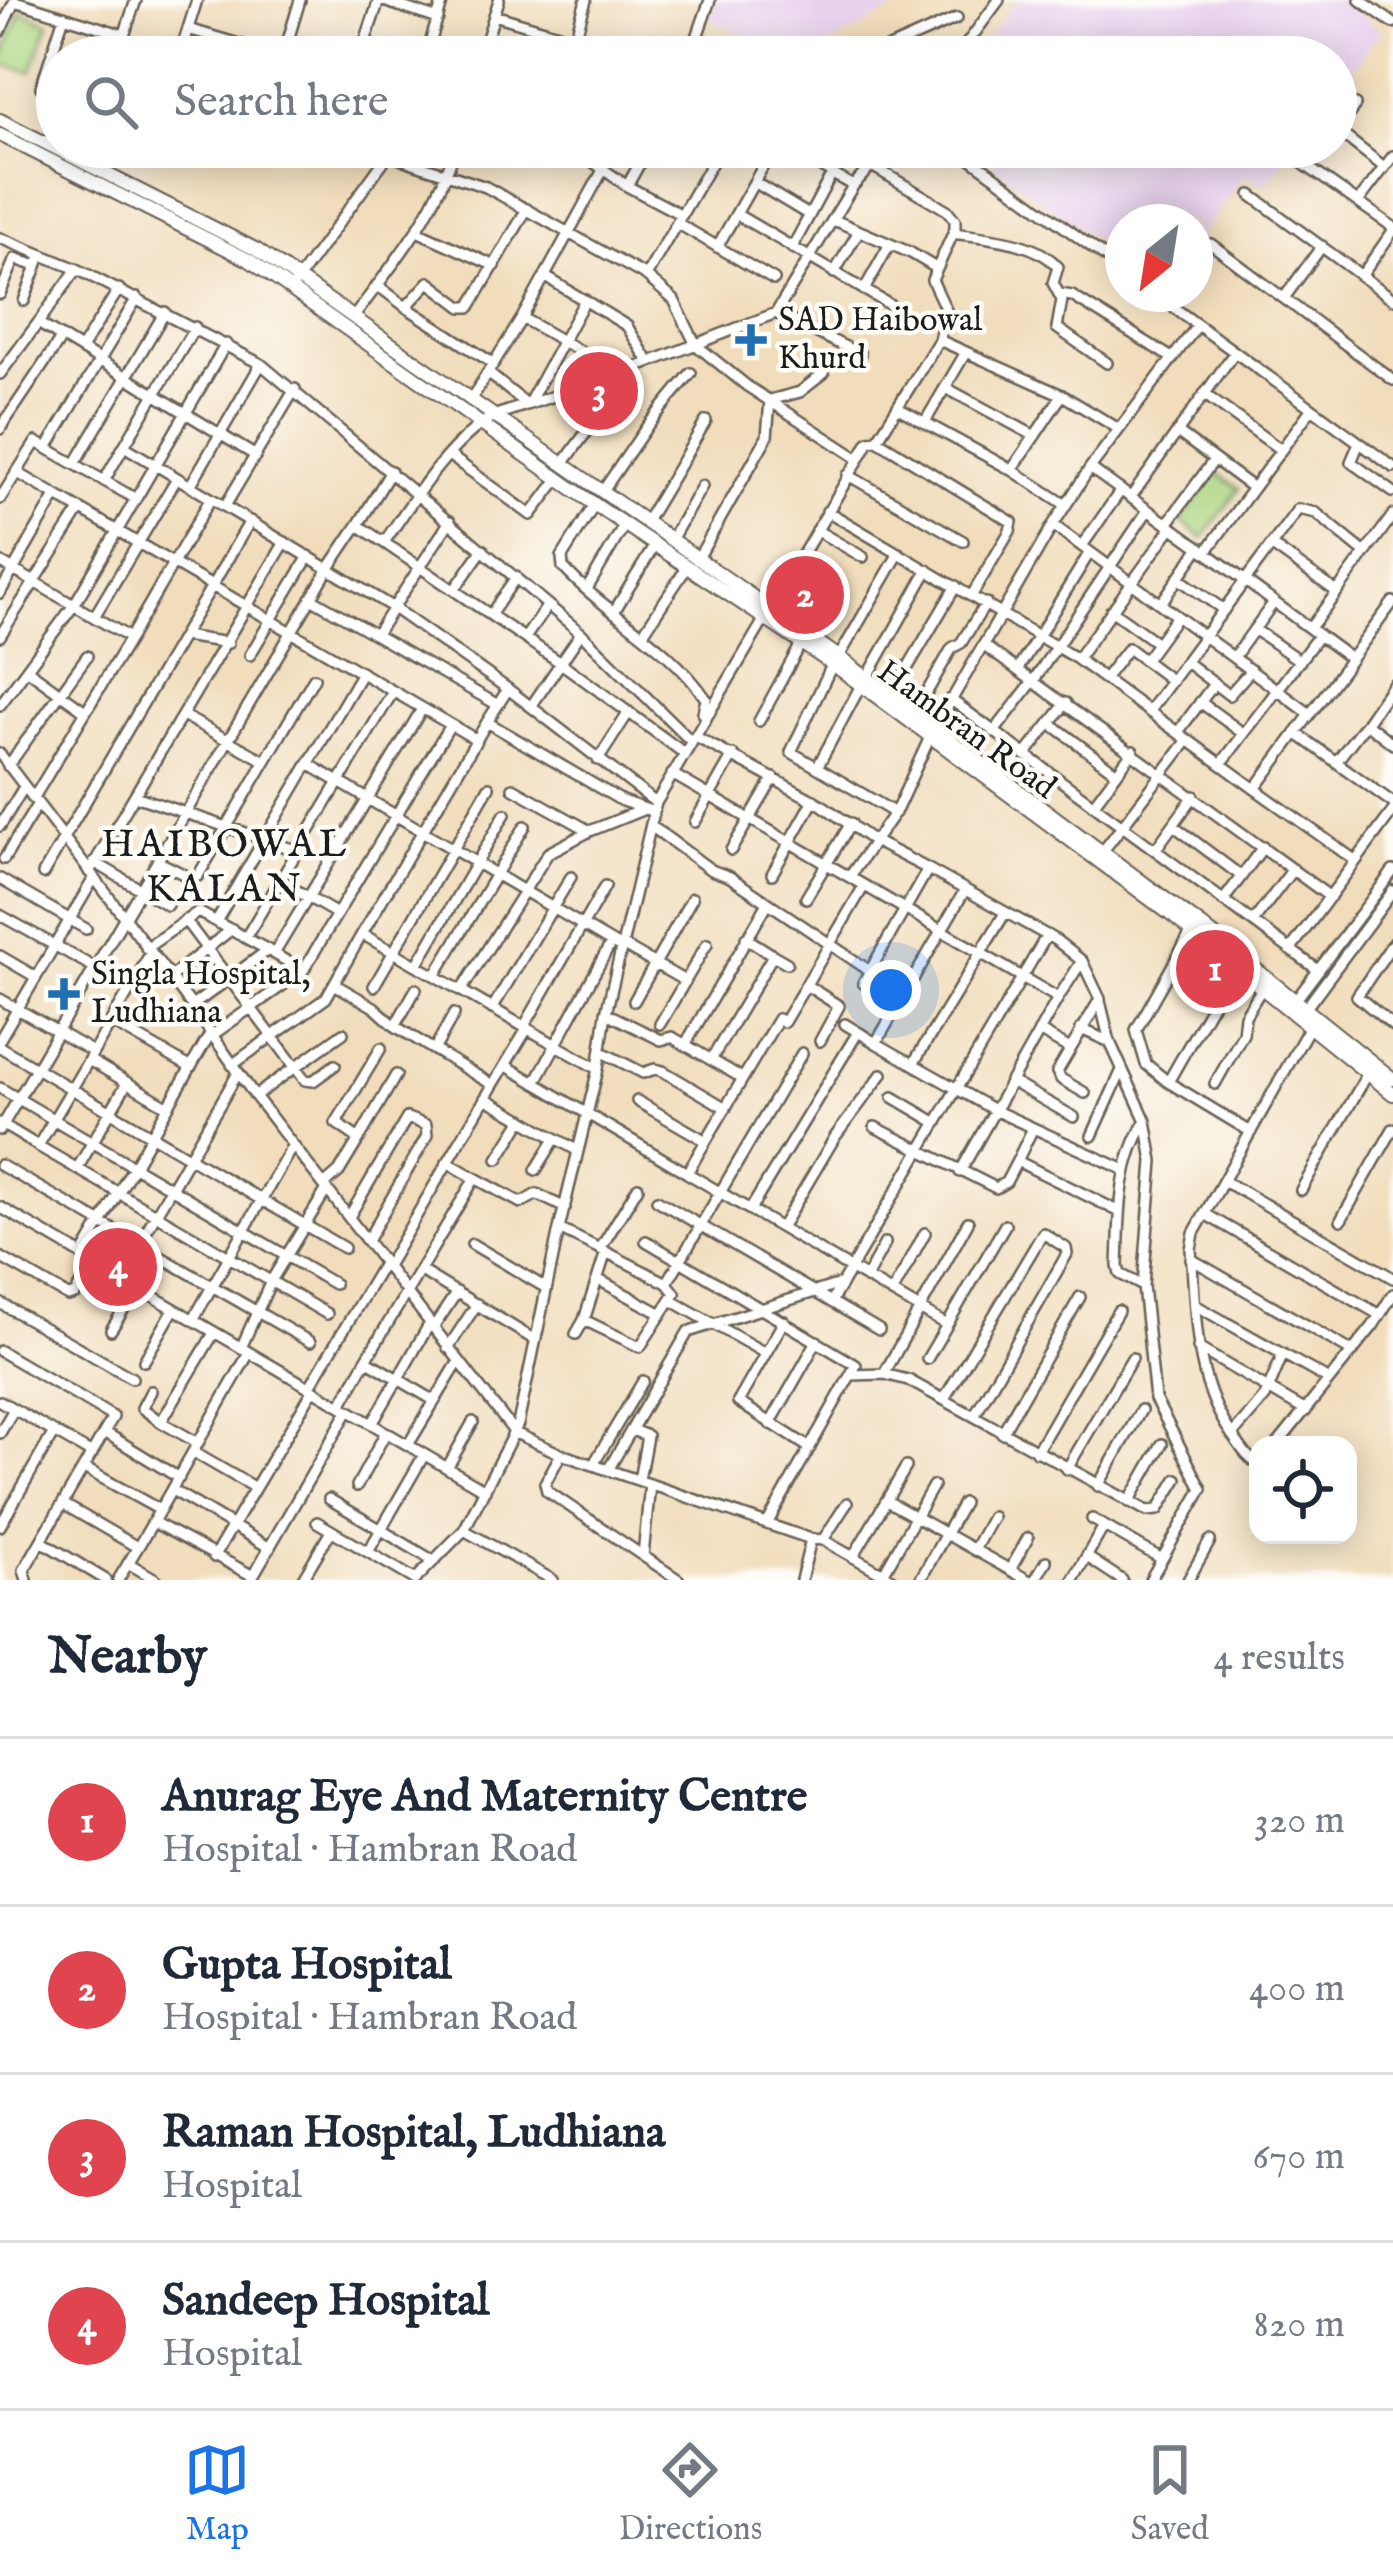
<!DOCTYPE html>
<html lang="en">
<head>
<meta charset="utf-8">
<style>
  body { margin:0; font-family:"IM FELL English",serif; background:#f6f6f7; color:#1f2937 }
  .controls { position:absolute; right:36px; bottom:36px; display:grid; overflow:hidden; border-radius:24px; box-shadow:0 6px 30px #0003 }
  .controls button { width:108px; height:108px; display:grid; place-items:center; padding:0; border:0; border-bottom:3px solid #e0e1e3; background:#fff; color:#1f2937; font:60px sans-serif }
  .compass { position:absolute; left:1105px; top:204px; width:108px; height:108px; border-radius:50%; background:#fff; box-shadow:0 6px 30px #0003; rotate:210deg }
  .you { position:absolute; left:891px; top:990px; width:42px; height:42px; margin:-30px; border:9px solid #fff; border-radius:50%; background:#1a73e8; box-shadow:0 0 0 18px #1a73e833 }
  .badge { display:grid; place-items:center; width:78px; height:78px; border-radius:50%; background:#1a73e8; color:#fff; font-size:39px; font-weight:700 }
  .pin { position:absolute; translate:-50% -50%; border:6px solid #fff; box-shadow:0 3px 12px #0006 }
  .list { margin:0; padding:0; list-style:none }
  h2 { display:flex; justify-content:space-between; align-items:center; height:156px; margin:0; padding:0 48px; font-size:51px }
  h2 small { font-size:39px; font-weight:400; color:#747a83 }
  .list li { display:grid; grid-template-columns:78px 1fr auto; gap:36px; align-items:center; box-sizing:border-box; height:168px; padding:0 48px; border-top:3px solid #e0e1e3 }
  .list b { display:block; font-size:45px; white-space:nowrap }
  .list p { margin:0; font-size:39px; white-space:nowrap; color:#747a83 }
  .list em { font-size:39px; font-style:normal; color:#747a83 }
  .icon { flex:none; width:66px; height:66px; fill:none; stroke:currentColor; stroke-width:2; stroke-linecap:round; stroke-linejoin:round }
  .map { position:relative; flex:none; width:1393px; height:1580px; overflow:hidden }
  .search { position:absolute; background:#fff; box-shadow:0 6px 30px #0003; left:36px; right:36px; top:36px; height:132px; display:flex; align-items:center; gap:30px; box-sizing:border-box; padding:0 42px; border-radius:66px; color:#747a83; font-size:45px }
  .sheet { height:828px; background:#fff }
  nav { display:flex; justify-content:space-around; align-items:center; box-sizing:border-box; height:168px; border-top:3px solid #e0e1e3; background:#fff; font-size:33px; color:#747a83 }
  nav a { display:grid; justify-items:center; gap:6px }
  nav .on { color:#1a73e8 }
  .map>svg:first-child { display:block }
  .built { fill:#e8d2ee }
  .green { fill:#acd57f; stroke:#64784e; stroke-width:3 }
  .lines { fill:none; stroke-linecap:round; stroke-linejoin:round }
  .minor-casing { stroke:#676054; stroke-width:14 }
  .major-casing { stroke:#676054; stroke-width:16 }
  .minor { stroke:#fff; stroke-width:9 }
  .major { stroke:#fff; stroke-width:12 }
  .poi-dot { fill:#1f6fb2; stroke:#fdfcf7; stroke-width:4.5 }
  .labels { text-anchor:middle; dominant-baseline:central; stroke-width:9; stroke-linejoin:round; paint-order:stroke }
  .poi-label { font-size:33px; fill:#1c1c1c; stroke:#fdfcf7; text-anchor:start }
  .street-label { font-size:33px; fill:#1c1c1c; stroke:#fdfcf7 }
  .quarter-label { font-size:39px; letter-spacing:3px; fill:#1c1c1c; stroke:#fdfcf7 }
</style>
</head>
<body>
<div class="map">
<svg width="1393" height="1580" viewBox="0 0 1393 1580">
  <rect width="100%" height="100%" fill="#fdfcf7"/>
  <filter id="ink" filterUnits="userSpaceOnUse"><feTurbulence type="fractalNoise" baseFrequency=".00833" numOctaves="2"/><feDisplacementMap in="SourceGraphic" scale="24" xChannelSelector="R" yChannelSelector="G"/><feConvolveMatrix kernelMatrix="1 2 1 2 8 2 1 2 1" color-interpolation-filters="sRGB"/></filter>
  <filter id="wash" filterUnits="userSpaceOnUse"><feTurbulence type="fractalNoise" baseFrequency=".004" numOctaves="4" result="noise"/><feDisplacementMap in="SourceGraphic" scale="48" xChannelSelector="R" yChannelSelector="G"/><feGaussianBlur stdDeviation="2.7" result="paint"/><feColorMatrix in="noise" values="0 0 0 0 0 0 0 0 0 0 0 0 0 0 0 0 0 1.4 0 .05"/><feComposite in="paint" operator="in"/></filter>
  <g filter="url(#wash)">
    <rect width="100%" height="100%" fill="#f1ddbc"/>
    <path class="built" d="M715 0H912L806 57H796L708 18Z
      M1017 0H1340L1381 30 1336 90V57H972Z
      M966 147H1294L1265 186 1244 175 1195 243V222H1123V259Z"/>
    <path class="green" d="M21 11 49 23 31 72 0 64Z
      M1217 473 1239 489 1203 538 1180 521Z"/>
  </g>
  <g filter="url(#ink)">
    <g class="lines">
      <g class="minor-casing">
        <path id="minor" d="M381 0 438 19
          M1360 0 1393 23
          M15 1 124 35
          M494 15 575 39
          M188 29 283 57
          M0 32 15 0
          M117 57 136 0
          M179 57 197 0
          M283 57 300 0
          M360 57 379 0
          M426 57 443 0
          M481 57 499 0
          M539 57 546 31
          M570 57 586 0
          M690 57 710 0
          M869 57 957 18
          M957 57 999 0
          M57 96 41 87 64 16
          M1355 105 1338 131 1384 167
          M365 147 486 187 646 276 674 300 696 345 747 386 859 459 656 803 606 1013 598 1069 559 1229 518 1424 464 1530 415 1580
          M572 147 627 186 682 215
          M774 147 736 214 890 305
          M787 147 853 186
          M955 147 1123 270
          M1295 158 1393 227
          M872 166 947 210 955 220V229L932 280 946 310 939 340
          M754 182 809 215
          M627 186 649 147
          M1251 195 1393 299
          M1358 202 1393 156
          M834 220 911 253 936 268
          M677 223 774 280
          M419 232 495 266
          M953 233C987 238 1035 240 1058 267L1053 283 1062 300 1057 328 1107 363
          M0 238 77 269 261 364 581 633 692 742
          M1211 244 1393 380
          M717 247 736 214
          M792 248 846 147
          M77 269 38 323 256 456
          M834 273 859 231
          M1362 275 1393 231
          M646 276 721 147
          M546 277 627 326 649 362
          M295 283 394 147
          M377 285 406 307 429 282 462 307H470L527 209
          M864 290 890 244
          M0 294 15 259 37 266
          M1060 294 1072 296 1172 358
          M1155 294 1393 467
          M1284 298 1322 246
          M24 301 39 261
          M406 307 494 364
          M776 313 860 354
          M353 318C393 263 437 214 455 147
          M522 318 587 355 612 377
          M195 327 124 446 392 607 508 689 487 722 622 801 654 812
          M81 349 119 289
          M488 373 525 403
          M0 374 38 323
          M946 388 1035 436
          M1204 394 1281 450
          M470 401 522 318 603 170
          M530 401 585 300
          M898 408 1012 470 1062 395
          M925 422 966 352
          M0 429 62 337
          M1177 432 1253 488
          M877 440 1012 522 1010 531 972 595
          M1359 443 1351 462 1393 492
          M47 448 137 298
          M450 456 531 515 559 478
          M859 459 869 441 877 440 939 340 1062 395 1119 429
          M75 464 165 312
          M563 464 631 371
          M1090 468 1206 552 1312 408
          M1012 470 1066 505
          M391 471 358 525 561 663 684 753
          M16 472 477 740
          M848 475 963 541
          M104 481 124 446
          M190 486 261 364
          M602 492 648 425 691 373
          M1131 497 1234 353
          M0 499 36 442 136 499
          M595 504 562 557 563 567C607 615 669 644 706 699L703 713
          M225 506 295 389
          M827 511 1077 659
          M645 523 706 421
          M1167 524 1214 460
          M1053 525 1310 714
          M1172 527 1077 659 1255 789
          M816 530 863 557
          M671 540 702 486
          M385 541C414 499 448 443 493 416L612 377 776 313 853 186 888 147
          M1271 545 1337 592 1393 515
          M1082 546 1121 490
          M1206 552 1351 659
          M697 560 767 437 770 400 800 392 824 373
          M0 562 130 638 211 498
          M1178 578 1224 610
          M455 589 483 549
          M587 589 625 524
          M0 593 56 496
          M311 598 498 705
          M1161 603 1200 547
          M615 610 655 545
          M1111 610 1157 643
          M491 614 516 577
          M94 617 177 478
          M1310 628 1337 592
          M1254 629 1300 661
          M644 632 687 567
          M376 634 450 521
          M0 636 80 510
          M183 636 228 643
          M525 638 548 605
          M983 645 1330 897
          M250 655 309 556
          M839 657 899 553
          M1234 657 1274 602
          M1145 660 1177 616
          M1186 662 1229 695 1251 670
          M832 665 791 752 895 813
          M1018 669 1090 552
          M28 670 85 711
          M867 678 928 570
          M1104 679 1128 648 1172 681
          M508 689 656 803
          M891 696 956 586
          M950 699 1318 970
          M1200 702 1244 734
          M0 705 74 605 226 344
          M532 705 581 633
          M1149 711 1298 509 1316 513 1365 553
          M915 713 952 648 961 643 986 603
          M184 716 265 761
          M759 721 801 644
          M487 722 362 934 598 1069
          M1050 723 1117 773
          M1366 723 1393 684
          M994 732 1034 680 1148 510
          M1178 732 1214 684
          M1296 733 1393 803
          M696 737 822 805 872 840 928 869 863 983 898 1006
          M0 754 192 1006 255 1096 515 1433 561 1454 811 1539 823 1540 894 1580
          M1025 755 1066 703
          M598 760 629 712
          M820 762 861 685
          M1336 762 1366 723 1393 744
          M1221 764 1319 635
          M310 765 621 948
          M8 766 87 656
          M672 774 1058 998 960 1172
          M513 788 590 831 642 810
          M135 796 298 851
          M33 799 130 638
          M1093 805 1133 751
          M695 822 733 755
          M1173 825 1241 876
          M0 826 24 787
          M651 826 711 870 730 877 870 971
          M731 850 774 778
          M1155 850 1194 796
          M1103 851 1188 740
          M4 859 37 805
          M157 861 191 878 198 876 314 678
          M1356 861 1255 789 1393 602
          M94 862 167 905
          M928 869 1057 941 1082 961
          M89 872 285 542
          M43 874 250 521
          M772 874 814 800
          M850 876 897 809 930 737 1053 525 1090 468 1197 326
          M0 879 86 929
          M280 881 337 914
          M864 886 784 1022 778 1019 687 1173 947 1325 927 1359
          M965 890 876 1043 994 1110 1125 1170
          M806 898 851 823
          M1223 901 1263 847
          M0 915 131 988 150 954
          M185 920 305 1080 313 1081 335 1065
          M217 920 361 674
          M1253 922 1293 869
          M246 937 393 692
          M746 938 773 955
          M1393 943 1357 996 1393 1026
          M622 945 685 981
          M146 948 198 912 268 950
          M1290 950 1393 811
          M274 954 422 709
          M0 956 36 977
          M417 965 505 814
          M1234 966 1168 1082 1251 1132
          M303 971 450 725
          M435 976 525 826
          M169 978 232 929
          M334 984 374 1007 395 1026 416 989
          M806 985 839 1006 820 1041
          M374 986 489 787
          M461 991 548 853 590 831
          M1058 998 1082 961 1100 999 1057 1072 1061 1079 1085 1093
          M0 999 93 1052
          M634 1001 692 898
          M1100 1001 1110 1042
          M1292 1005 1393 871
          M192 1006 268 950 303 971 211 1036
          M492 1009 571 877
          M1303 1012 1393 891
          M606 1013 661 1040 672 1037 742 1078
          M111 1022 190 1067
          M660 1024 707 944
          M845 1024 876 1043
          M395 1026 434 1050 454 1014
          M524 1027 605 886
          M1081 1029 1110 1042 1146 1121C1118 1164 1120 1216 1118 1266L1120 1274 1143 1286 1153 1161 1146 1121
          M1039 1031 1070 1049
          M0 1039 94 878
          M685 1045 768 903
          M0 1047 344 1248
          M434 1050 493 1085 527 1029
          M602 1052 643 1073 655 1069 663 1071 726 1108
          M89 1060 167 1106
          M711 1060 773 955 787 963
          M913 1064 1005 913
          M232 1065 326 998 362 934
          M505 1065 687 1173
          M1010 1081 1074 1117
          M1168 1082 1146 1064 1136 1030 1192 931
          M535 1083 611 943
          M1215 1084 1243 1034 1245 1016 1262 988
          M0 1088 334 1284
          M255 1096 343 1033
          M893 1097 937 1123
          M485 1098 578 1151
          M637 1101 706 1141
          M0 1123 38 1146 131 988
          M875 1127 996 1188 1006 1182 1017 1161
          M1033 1128 1017 1161 1120 1212
          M0 1130 329 568 358 525
          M1092 1136 1121 1072
          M359 1139 396 1075
          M38 1146 327 1314
          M498 1159 523 1119
          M0 1165 310 1342
          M77 1169 127 1083
          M536 1170 555 1139
          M475 1178 521 1203 537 1194 565 1208
          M1224 1181 1393 1278
          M324 1185 339 1172 359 1139 336 1123 381 1048
          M1301 1190 1368 1073
          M657 1200 879 1330
          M0 1207 485 1490
          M750 1210 858 1032
          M1205 1214 1380 1315
          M349 1217 407 1118 426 1125 427 1136 367 1241
          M1341 1220 1393 1129
          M781 1228 835 1137 882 1074
          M559 1229 600 1249 638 1187
          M646 1241 856 1365 767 1524
          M472 1244 546 1288
          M82 1256 210 1034
          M0 1257 68 1296 75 1294 94 1263
          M1191 1259 1353 1352
          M387 1266 493 1085
          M421 1271 535 1340
          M119 1278 238 1073
          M866 1278 885 1243
          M599 1280 660 1313
          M667 1283 802 1053
          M1143 1286 1155 1399 1202 1489 1150 1580
          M892 1293 925 1233
          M671 1300 765 1353
          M831 1302 1047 935
          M0 1303 132 1378
          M1195 1305 1329 1380
          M193 1320 293 1145
          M584 1320 606 1252
          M784 1321 738 1402 810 1448
          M947 1325 1005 1225
          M433 1328 457 1292
          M111 1330 137 1288
          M576 1334 584 1320 640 1347 675 1293 667 1283 600 1249
          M241 1348 271 1281 327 1189
          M448 1348 477 1304
          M1198 1348 1306 1411
          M0 1351 113 1417 24 1570 27 1580
          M249 1353 153 1522 253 1576 348 1411
          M144 1361 174 1309
          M884 1374 968 1222
          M852 1375 884 1374 908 1380 1147 1511 1158 1510 1177 1479
          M309 1388 384 1262
          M151 1391 142 1408 161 1422
          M944 1399 1043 1233 1066 1248 1067 1254 974 1416
          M0 1401 92 1454
          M435 1401 366 1360 475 1178 447 1162
          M341 1406 366 1360
          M372 1424 430 1323
          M770 1424 817 1341
          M632 1430 647 1436 639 1480
          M0 1433 14 1409
          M106 1433 179 1478
          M1002 1433 1080 1297
          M1232 1435 1265 1397 1283 1354
          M198 1443 161 1422 214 1333
          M408 1445 459 1361
          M1277 1445 1373 1326 1393 1294
          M193 1452 255 1488
          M1036 1452 1118 1311
          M561 1454 545 1483 547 1491 643 1556
          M1258 1464C1247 1458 1241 1447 1233 1436 1193 1381 1196 1314 1191 1249L1194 1233 1310 1026
          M593 1465 643 1381
          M84 1468 160 1510
          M447 1468 473 1422
          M1067 1469 1132 1358
          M608 1470 688 1332 840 1284
          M650 1484 643 1556 679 1580
          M357 1486 386 1432
          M1098 1486 1141 1410
          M172 1490 270 1548
          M329 1499 434 1561
          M887 1501 1028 1580
          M1129 1502 1162 1444
          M63 1504 137 1547
          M1092 1519 1162 1559
          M317 1522 368 1552
          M0 1526 54 1432
          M464 1530 553 1580
          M823 1540 847 1503
          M41 1541 106 1580
          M974 1550 992 1517
          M214 1557 313 1390
          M853 1557 906 1467
          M1087 1557 1122 1580
          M128 1563 157 1580
          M1010 1570 1028 1538
          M883 1574 933 1486
          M118 1580 153 1522
          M302 1580 331 1531
          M416 1580 368 1552 424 1455
          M801 1580 811 1539
          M920 1580 963 1503
          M1035 1580 1046 1561
          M1073 1580 1104 1526
          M1188 1580 1210 1541"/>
      </g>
      <g class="major-casing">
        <path id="major" d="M0 120 257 250 839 657 1202 926 1393 1079
          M0 135 249 260 597 506 838 668 1174 917 1393 1094"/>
      </g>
      <use href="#minor" class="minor"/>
      <use href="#major" class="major"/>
    </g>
  </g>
  <g class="poi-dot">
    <path d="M745 322h12v12h12v12h-12v12h-12v-12h-12v-12h12z"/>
    <path d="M58 976h12v12h12v12h-12v12h-12v-12h-12v-12h12z"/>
  </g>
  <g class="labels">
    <g class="poi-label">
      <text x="778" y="321">SAD Haibowal<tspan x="778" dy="38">Khurd</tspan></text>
      <text x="91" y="975">Singla Hospital,<tspan x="91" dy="38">Ludhiana</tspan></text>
    </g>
    <g class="street-label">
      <text transform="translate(966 730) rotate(36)">Hambran Road</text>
    </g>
    <g class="quarter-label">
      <text x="225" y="845">HAIBOWAL<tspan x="225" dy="45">KALAN</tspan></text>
    </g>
  </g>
</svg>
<div class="controls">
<button><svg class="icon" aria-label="locate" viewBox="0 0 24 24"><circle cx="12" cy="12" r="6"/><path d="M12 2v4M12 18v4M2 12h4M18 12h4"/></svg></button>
</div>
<svg class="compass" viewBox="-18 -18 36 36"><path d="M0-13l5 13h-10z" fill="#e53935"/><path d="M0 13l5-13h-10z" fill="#747a83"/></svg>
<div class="you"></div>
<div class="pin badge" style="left:1215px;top:969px;background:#e0444e">1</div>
<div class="pin badge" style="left:805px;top:595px;background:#e0444e">2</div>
<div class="pin badge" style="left:599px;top:391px;background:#e0444e">3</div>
<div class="pin badge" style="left:118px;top:1267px;background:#e0444e">4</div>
<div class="search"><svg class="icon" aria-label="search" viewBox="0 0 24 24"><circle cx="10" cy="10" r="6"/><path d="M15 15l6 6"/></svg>Search here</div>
</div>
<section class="sheet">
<h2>Nearby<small>4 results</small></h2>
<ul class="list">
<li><span class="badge" style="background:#e0444e">1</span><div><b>Anurag Eye And Maternity Centre</b><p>Hospital · Hambran Road</p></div><em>320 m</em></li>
<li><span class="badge" style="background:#e0444e">2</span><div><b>Gupta Hospital</b><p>Hospital · Hambran Road</p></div><em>400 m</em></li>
<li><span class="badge" style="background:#e0444e">3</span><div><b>Raman Hospital, Ludhiana</b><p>Hospital</p></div><em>670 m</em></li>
<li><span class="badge" style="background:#e0444e">4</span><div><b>Sandeep Hospital</b><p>Hospital</p></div><em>820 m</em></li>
</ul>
</section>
<nav>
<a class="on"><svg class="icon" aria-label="map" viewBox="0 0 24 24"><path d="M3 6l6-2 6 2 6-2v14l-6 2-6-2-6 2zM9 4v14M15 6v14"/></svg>Map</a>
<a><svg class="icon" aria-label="directions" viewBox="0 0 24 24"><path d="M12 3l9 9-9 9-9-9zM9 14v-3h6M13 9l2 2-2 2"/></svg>Directions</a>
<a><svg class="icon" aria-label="saved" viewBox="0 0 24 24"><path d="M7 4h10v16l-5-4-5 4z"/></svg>Saved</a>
</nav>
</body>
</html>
